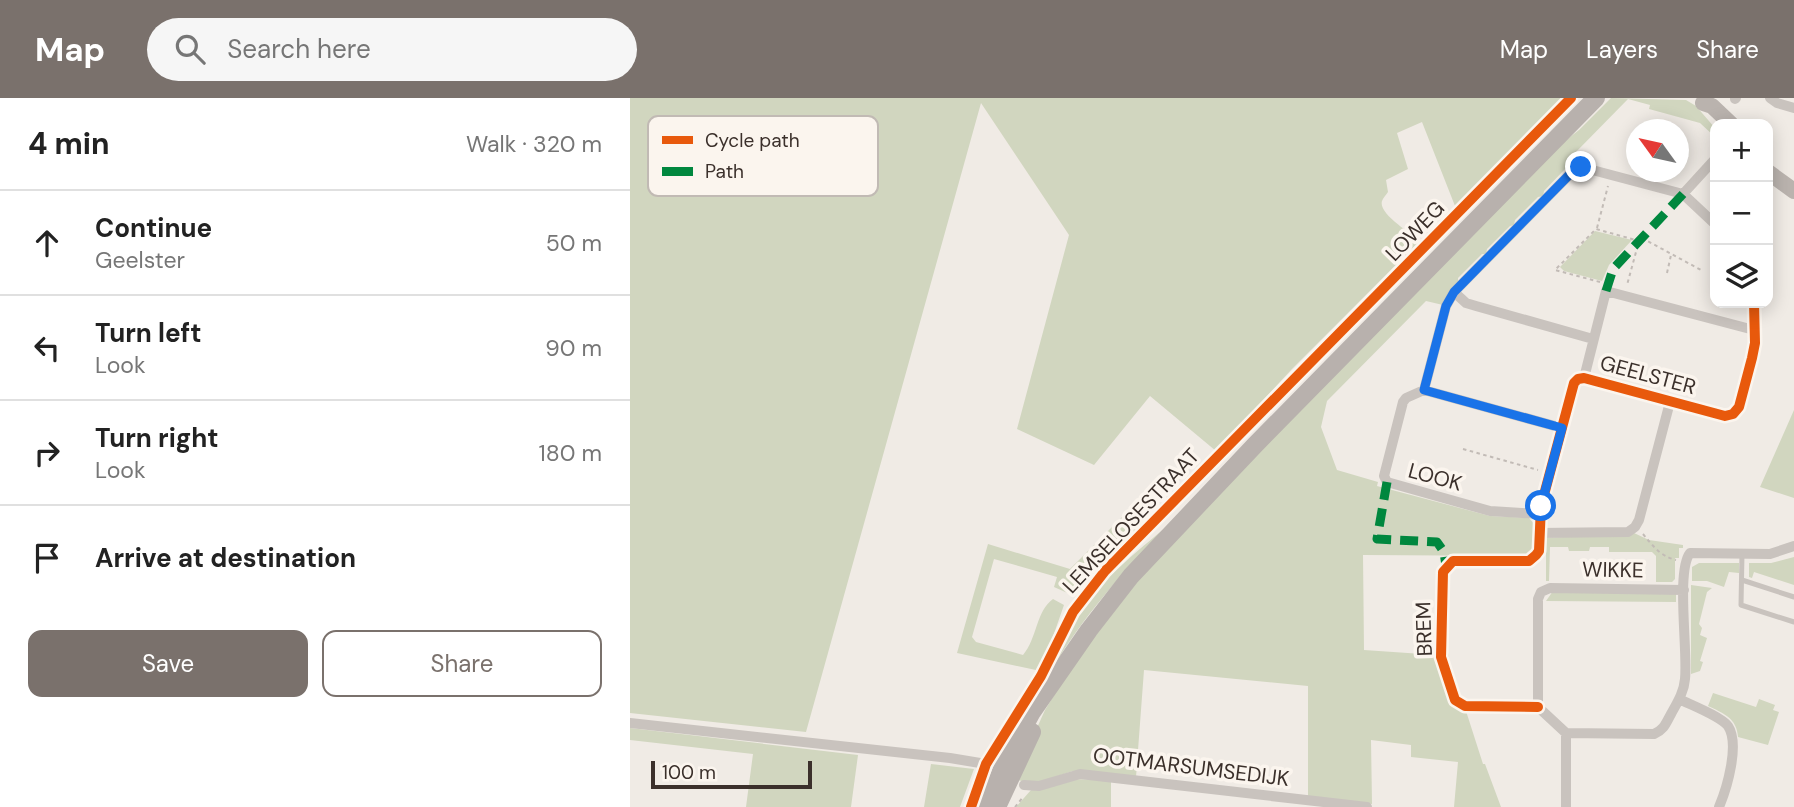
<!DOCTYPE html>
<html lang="en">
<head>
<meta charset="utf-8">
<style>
  body { margin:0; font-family:"DM Sans",sans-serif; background:#f6f6f6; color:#222 }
  .controls { position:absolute; right:21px; top:21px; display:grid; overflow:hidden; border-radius:14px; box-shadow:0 4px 18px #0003 }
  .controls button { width:63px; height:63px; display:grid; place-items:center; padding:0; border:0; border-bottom:2px solid #e0e0e0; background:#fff; color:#222; font:35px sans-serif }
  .compass { position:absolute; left:996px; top:21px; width:63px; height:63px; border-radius:50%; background:#fff; box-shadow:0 4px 18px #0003; rotate:303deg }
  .scale { position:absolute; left:21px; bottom:18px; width:161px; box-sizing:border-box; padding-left:7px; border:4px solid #3b302b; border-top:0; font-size:19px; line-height:24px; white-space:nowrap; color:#3b302b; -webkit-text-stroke:5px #fbf5ee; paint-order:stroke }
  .stop { position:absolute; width:21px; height:21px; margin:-16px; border:5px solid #1a73e8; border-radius:50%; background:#fff }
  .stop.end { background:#1a73e8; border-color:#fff; box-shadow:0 2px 7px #0008 }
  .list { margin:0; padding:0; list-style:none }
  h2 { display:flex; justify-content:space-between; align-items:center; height:91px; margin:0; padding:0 28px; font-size:30px }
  h2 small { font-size:23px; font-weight:400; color:#767676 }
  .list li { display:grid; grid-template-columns:46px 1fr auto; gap:21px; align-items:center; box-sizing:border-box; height:105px; padding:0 28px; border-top:2px solid #e0e0e0 }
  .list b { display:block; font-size:26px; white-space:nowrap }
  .list p { margin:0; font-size:23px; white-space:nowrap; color:#767676 }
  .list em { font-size:23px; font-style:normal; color:#767676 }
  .actions { display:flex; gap:14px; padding:21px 28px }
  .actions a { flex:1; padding:16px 0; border:2px solid #7a716c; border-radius:14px; text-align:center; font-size:24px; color:#7a716c }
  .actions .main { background:#7a716c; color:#fff }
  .icon { flex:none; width:38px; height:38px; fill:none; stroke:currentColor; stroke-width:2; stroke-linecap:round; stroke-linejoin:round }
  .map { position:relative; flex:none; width:1164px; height:709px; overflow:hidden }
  header { display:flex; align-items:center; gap:42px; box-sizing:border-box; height:98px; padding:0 35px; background:#7a716c; color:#fff }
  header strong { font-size:33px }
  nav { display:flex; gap:38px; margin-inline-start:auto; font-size:24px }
  .search { width:490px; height:63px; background:#f6f6f6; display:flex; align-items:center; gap:18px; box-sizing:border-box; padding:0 24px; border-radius:38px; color:#767676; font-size:26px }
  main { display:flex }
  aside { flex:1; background:#fff }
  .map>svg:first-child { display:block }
  .green { fill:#d1d6bf }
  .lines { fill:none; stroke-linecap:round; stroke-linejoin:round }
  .path { stroke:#c2bbb6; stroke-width:2; stroke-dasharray:3.5 3.5; stroke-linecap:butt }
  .lane { stroke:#c9c3be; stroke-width:5 }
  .street { stroke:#c9c3be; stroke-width:10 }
  .secondary { stroke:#bab3ae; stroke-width:16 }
  .primary { stroke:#b8b1ad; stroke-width:18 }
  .quiet { stroke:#00873e; stroke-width:9; stroke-dasharray:18 9; stroke-linecap:butt }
  .cycleway-casing { stroke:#fbf5ee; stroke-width:15 }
  .cycleway { stroke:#e8590c; stroke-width:10 }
  .route { stroke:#1a73e8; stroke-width:9 }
  .labels { text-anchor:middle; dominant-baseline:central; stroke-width:7; stroke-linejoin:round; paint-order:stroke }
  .street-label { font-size:21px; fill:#3b302b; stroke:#fbf5ee }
  .key { fill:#fbf5ee; stroke:#c1bab4; stroke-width:2 }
  .key-label { font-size:19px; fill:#3b302b }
</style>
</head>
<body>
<header>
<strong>Map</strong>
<div class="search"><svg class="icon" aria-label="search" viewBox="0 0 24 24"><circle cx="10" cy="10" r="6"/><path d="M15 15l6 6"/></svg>Search here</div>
<nav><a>Map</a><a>Layers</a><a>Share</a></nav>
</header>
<main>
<aside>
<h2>4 min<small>Walk · 320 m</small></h2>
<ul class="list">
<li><svg class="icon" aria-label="ahead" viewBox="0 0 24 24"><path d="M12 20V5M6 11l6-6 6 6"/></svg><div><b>Continue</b><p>Geelster</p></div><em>50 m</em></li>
<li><svg class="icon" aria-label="left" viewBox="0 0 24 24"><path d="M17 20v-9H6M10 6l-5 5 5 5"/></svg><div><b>Turn left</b><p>Look</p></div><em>90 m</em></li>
<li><svg class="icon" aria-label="right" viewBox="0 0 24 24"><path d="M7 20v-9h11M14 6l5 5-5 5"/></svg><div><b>Turn right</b><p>Look</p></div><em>180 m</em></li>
<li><svg class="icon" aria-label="arrive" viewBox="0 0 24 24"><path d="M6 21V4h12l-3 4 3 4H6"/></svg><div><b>Arrive at destination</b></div></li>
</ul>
<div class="actions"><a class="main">Save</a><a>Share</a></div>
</aside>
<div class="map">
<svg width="1164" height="709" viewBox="0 0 1164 709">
  <rect width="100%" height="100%" fill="#f0ebe5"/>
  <path class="green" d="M0 0H933L825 108 792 24 767 35 778 71 756 82 758 94C756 97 753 100 752 103 748 116 781 135 790 143L662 271 586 353 520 298 464 367 387 331 439 137 351 5 176 634 0 615Z
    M981 0 1056 2 1066 8 1085 30 1084 38 1070 25 1019 11 1020 7 998 1 944 56 950 61 940 70H936L914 93 913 98 908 99 885 122 884 127 880 128 857 151 856 156H852L828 180V185L813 207 796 203 697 303 691 329 707 372 748 384 747 388 860 418 899 420 905 427V449L898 458 733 457 734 552 807 557 825 610 836 613 853 666H855L871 709H824L828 664 781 659V647L741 642 742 706 678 699V588L514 572 506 679 443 673 403 686 384 681 415 612 444 565 530 454 922 53 949 32Z
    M965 133 1002 142 979 167 972 183 934 173 930 169Z
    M1164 312V400L1130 389Z
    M494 417 515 422 442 497 424 489 427 479 364 461 342 539 346 544 393 557C407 541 406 513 423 501L434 507 419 550 406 572 327 555 358 446 440 471Z
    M537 428C494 473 452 519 421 573 430 553 438 530 450 513 473 480 507 454 537 428Z
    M1004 435 1019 442 1053 447V450H1049V460H1045V481L1042 484H1026V458L1022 454H979V449H960L959 453H939L938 449H920L919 483H916V440Z
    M1164 459V487L1124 474 1122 480 1119 479V465H1141Z
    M1069 465H1109V475L1099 474 1094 489 1077 483H1062V469Z
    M1061 487 1082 490 1077 494 1069 526 1072 530 1070 537 1077 540 1070 563 1073 564 1070 573 1061 576Z
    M923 493 1046 496V504L916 503Z
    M1083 595 1126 609 1129 601 1145 607 1143 612 1149 614 1138 647 1108 639C1107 620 1093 615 1078 608Z
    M0 630 228 657 221 709H116L123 656 0 642Z
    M301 666 344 671 330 709H294Z
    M438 681 481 682V709H386L401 692Z"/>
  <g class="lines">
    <path class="path" d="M967 130 978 88
      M1012 140 1071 172
      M1037 175 1041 157
      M970 184 925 172 966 131 1009 143 997 187
      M833 351 908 372
      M1013 436C1023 448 1030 458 1046 462
      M385 709 393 699"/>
    <path class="lane" d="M1112 456 1111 507 1164 524
      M1112 482 1164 499"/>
    <path class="street" d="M1140 0 1147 5 1164 10
      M1105 1 1106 0
      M1053 96 1085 61
      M824 194 945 71 951 69 1053 96 1085 126
      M954 280 976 193 1124 232
      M794 292 816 208 824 194 836 205 846 208 963 241
      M909 416 860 413 757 384 754 378 773 304 776 300 794 292 932 330
      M909 435 998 434 1005 429 1009 422 1040 304
      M1054 492 920 490 911 494 908 501V609L936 635 1024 636C1034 632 1036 625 1041 616 1047 605 1054 594 1055 581 1058 553 1046 473 1060 455L1140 456 1164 448
      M1049 601C1061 607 1090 618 1098 628 1110 646 1097 690 1089 709
      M908 609 835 608C805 597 812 501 813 474L823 463H899L909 453 911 408 944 285 948 281 954 280 1095 318 1103 316 1109 309 1122 260 1125 245 1124 205
      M0 625 320 660 356 666
      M936 635V709
      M394 687 409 688 450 676 737 709
      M341 709 356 666 411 578 443 514 475 473 941 0"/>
    <path class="secondary" d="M1073 5 1082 8 1101 26
      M1138 74 1164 93"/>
    <path class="primary" d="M356 709 375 664 402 614 459 532 501 478 625 347 966 0
      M367 709 402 634"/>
    <path class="quiet" d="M976 193 983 171 1053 96
      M757 384 747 441 807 444 814 454 816 468"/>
    <g class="cycleway-casing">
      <path id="cycleway" d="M906 457 909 453 911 408 944 285 948 281 954 280 1095 318 1103 316 1109 309 1122 260 1125 245 1124 205
        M906 457 899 463H823L813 474 811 559 825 602 835 608 908 609
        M341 709 356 666 411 578 443 514 475 473 941 0"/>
    </g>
    <use href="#cycleway" class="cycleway"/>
  </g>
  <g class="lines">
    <path class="route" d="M911 408 932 330 794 292 816 208 824 194 945 71 951 69"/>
  </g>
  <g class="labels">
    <g class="street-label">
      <text transform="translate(785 133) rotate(-46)">LOWEG</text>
      <text transform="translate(1018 277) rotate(15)">GEELSTER</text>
      <text transform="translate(805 379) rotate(15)">LOOK</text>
      <text transform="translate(501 423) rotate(-47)">LEMSELOSESTRAAT</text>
      <text transform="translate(983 472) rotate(1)">WIKKE</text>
      <text transform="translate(794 531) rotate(-92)">BREM</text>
      <text transform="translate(561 669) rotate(7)">OOTMARSUMSEDIJK</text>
    </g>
  </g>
  <rect x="18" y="18" width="230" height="80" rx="10" class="key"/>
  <rect x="32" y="38" width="31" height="8" fill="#e8590c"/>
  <rect x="32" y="69" width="31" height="9" fill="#00873e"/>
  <g class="key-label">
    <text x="75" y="49">Cycle path</text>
    <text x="75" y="80">Path</text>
  </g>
</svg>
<div class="controls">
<button>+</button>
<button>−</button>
<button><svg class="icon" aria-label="layers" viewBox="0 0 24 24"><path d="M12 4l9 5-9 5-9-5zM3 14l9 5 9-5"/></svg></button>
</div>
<svg class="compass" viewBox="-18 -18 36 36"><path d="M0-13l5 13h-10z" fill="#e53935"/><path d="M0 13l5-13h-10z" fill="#767676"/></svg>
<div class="scale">100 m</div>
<div class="stop" style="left:911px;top:408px"></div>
<div class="stop end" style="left:951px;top:69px"></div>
</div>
</main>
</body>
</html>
